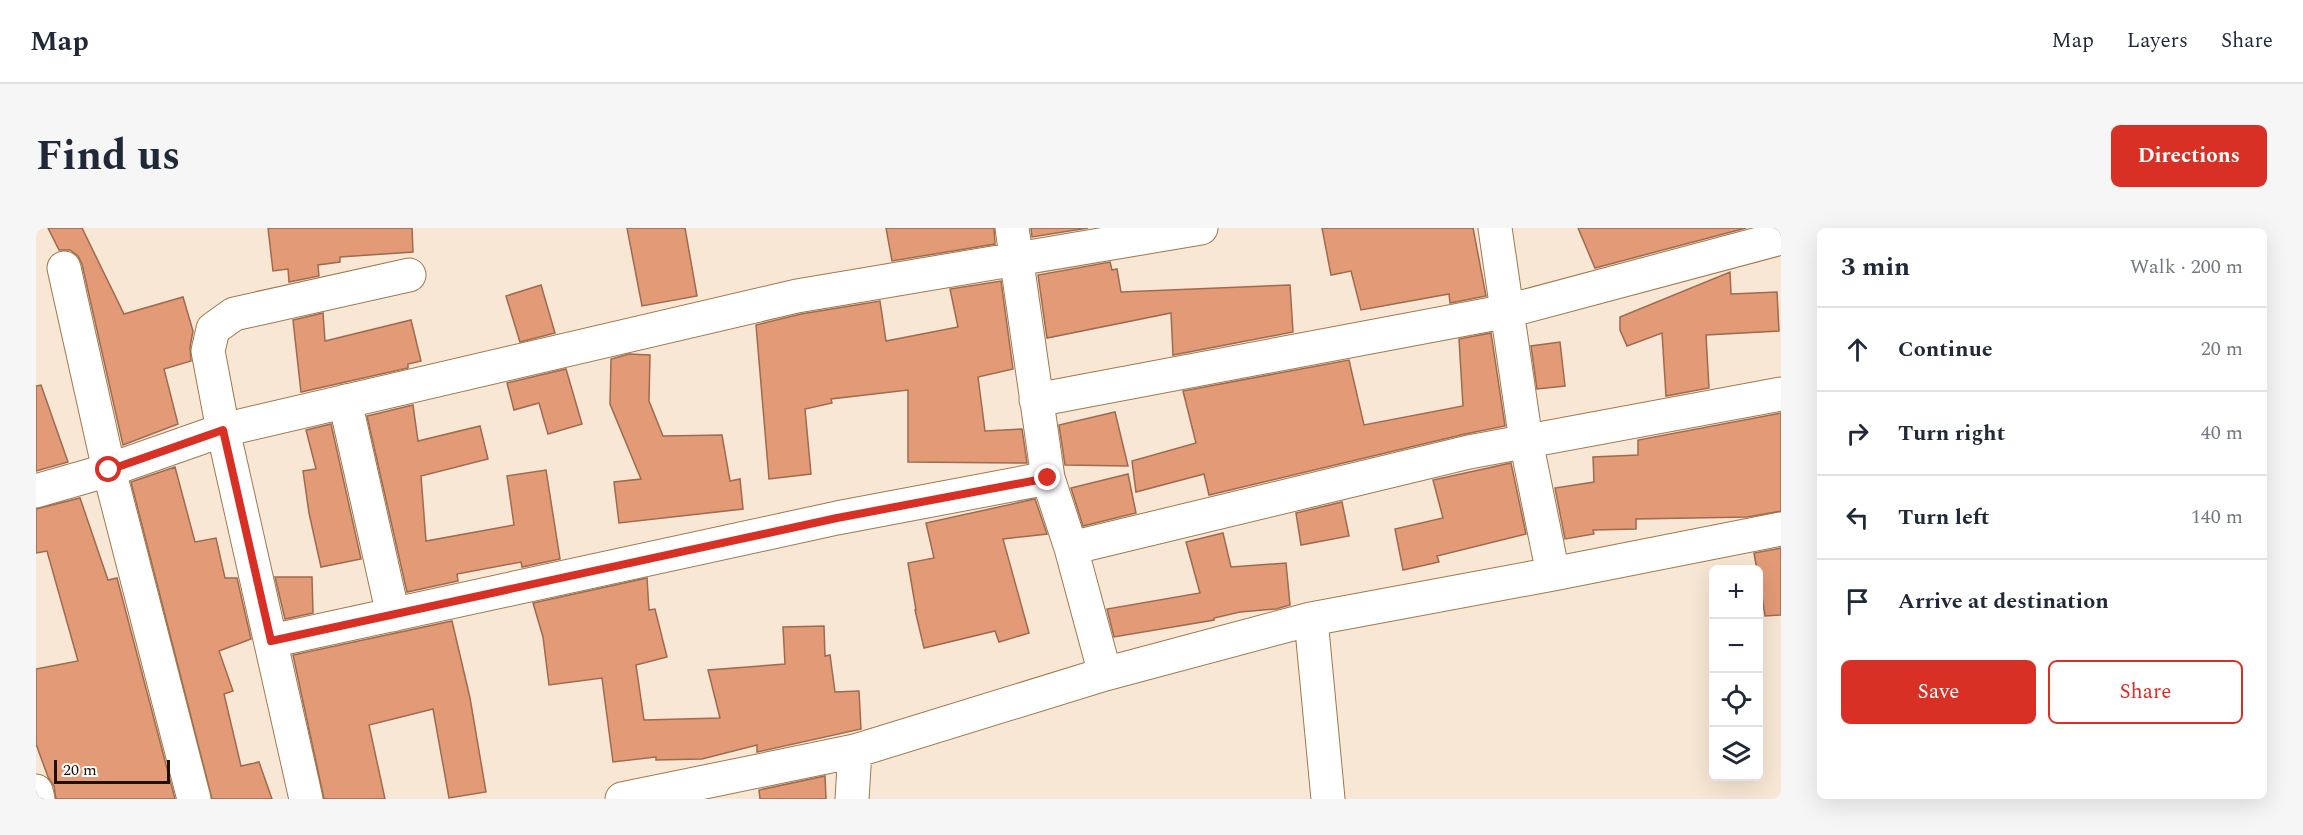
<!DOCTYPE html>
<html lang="en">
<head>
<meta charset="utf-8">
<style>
  body { margin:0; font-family:Spectral,serif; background:#f6f6f7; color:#1f2937 }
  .controls { position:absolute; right:18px; bottom:18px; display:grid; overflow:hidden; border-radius:9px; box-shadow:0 6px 24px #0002 }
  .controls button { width:54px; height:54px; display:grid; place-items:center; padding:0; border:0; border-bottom:2px solid #e0e1e3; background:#fff; color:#1f2937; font:30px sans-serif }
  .scale { position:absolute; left:18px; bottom:15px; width:116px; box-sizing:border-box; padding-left:6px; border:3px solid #1f1001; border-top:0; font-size:16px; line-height:21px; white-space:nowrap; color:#1f1001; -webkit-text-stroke:4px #fff; paint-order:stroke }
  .stop { position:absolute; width:18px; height:18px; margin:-14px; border:4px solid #d93025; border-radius:50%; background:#fff }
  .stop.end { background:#d93025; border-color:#fff; box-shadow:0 2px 6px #0008 }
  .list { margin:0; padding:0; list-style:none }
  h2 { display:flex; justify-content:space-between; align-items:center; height:78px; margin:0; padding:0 24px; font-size:26px }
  h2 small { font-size:20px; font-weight:400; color:#747a83 }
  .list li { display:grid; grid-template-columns:39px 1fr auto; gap:18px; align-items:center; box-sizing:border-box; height:84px; padding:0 24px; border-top:2px solid #e0e1e3 }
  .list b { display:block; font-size:22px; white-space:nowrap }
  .list em { font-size:20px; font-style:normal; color:#747a83 }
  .actions { display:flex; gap:12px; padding:18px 24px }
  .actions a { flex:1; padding:14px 0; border:2px solid #d93025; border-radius:9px; text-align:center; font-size:21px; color:#d93025 }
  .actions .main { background:#d93025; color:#fff }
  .icon { flex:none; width:33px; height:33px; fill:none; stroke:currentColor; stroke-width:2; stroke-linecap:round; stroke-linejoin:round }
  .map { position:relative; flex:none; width:1745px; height:571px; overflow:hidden; border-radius:9px }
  header { display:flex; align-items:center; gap:36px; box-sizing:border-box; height:84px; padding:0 30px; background:#fff; border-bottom:2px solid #e0e1e3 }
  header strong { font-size:28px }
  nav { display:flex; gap:33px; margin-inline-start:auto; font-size:21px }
  .intro { display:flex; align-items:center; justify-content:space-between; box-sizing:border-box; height:144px; padding:0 36px }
  h1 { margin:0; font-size:42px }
  .button { padding:15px 27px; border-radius:9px; background:#d93025; color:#fff; font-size:21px; font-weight:700 }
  main { display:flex; gap:36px; padding:0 36px }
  aside { flex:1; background:#fff; border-radius:9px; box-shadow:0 6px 24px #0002 }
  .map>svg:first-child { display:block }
  .building { fill:#e29b76; stroke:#9f6a4f; stroke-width:1.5 }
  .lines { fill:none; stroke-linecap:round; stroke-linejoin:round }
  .street-casing { stroke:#a0794c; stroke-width:35 }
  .street { stroke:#fff; stroke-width:33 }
  .route { stroke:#d93025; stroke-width:8 }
</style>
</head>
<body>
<header>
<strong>Map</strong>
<nav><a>Map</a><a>Layers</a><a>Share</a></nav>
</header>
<div class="intro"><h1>Find us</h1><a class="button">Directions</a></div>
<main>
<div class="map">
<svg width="1745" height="571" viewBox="0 0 1745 571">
  <rect width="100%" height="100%" fill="#f9e7d5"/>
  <path class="building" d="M12 0H46L88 86 147 69 157 103 154 119 155 133 128 141 142 196 87 217 46 36 42 28 34 22H23Z
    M232 0H376L377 24 304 29V34L282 37 283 48 253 54 252 41 237 43Z
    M591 0H649L661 68 606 78Z
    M850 0H958L959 16 856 33Z
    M995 0H1052L996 9Z
    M1286 0H1437L1450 68 1414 75 1413 66 1325 82 1315 43 1295 47Z
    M1542 0H1710L1559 40Z
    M1074 34 1076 42 1081 41 1085 64 1254 57 1257 104 1137 127 1135 85 1011 110 1002 47Z
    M1694 44 1695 66 1741 64 1743 103 1670 107 1673 160 1630 168 1626 105 1591 118 1584 102V89Z
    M965 53 977 141 942 149 949 203 986 201 991 235 872 234V162L795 171 796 175 769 181 775 246 733 251 720 97 765 86 844 73 850 113 922 99 914 61Z
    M505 57 519 105 484 114 470 68Z
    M287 85 289 113 375 92 385 133 372 136V140L265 164 257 92Z
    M1455 105 1469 198 1429 206 1173 267 1168 246 1100 264 1096 233 1160 215 1147 163 1313 132 1328 197 1427 178 1423 111Z
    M1524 114 1529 158 1501 161 1495 118Z
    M593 126 614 127 613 173 627 208 686 207 694 253 704 251 707 281 583 295 578 254 605 251 574 176 575 131Z
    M530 141 546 196 512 206 503 175 478 182 471 155Z
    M5 157 32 234 0 243V158Z
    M377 177 382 213 444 198 452 231 385 248 390 313 478 297 471 248 510 242 524 331 486 339 485 334 421 346 422 353 371 364 331 188Z
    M1079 184 1092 238 1029 237 1023 197Z
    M1745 185V283L1711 289 1600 291V301L1557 302 1558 306 1529 311 1519 260 1558 254 1557 229 1602 227V212Z
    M295 196 325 331 285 339 273 285 267 243 280 241 270 202Z
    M1475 235 1490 306 1401 328 1403 334 1367 342 1359 301 1407 290 1397 252Z
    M139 239 159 314 180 310 189 350H201L215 411 183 423 197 463 188 466 205 538 223 534 236 571H176L95 254Z
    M1092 246 1100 285 1047 298 1035 260Z
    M44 270 72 352 81 350 139 571H20L18 558 12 549 0 516V441L42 433 11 323 0 325V281Z
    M999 271 1011 306 967 311 993 405 963 414 959 403 888 420 879 382H880L872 335 898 330 890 295Z
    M1306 274 1313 308 1265 317 1260 285Z
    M1187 305 1195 339 1250 335 1254 377 1240 381 1204 384 1178 390V392L1078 409 1071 381 1164 365 1150 314Z
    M1745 320V387L1729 388 1722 342H1721L1718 325Z
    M239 349H276L277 385 249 391Z
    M611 350 613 382 619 381 631 429 600 437 608 492 684 490 672 442 749 436 747 399 788 398 789 428 794 427 799 464 823 463 825 501 721 524V517L666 531 620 532V529L577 534 566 450 513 457 507 409 497 375Z
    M416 393 434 470 450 564 413 570 397 481 333 497 349 571H288L257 427Z
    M789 548 790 571H724L723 562Z"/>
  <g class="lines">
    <g class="street-casing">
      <path id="street" d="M976 0 1012 250 1035 320 1069 446
        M1459 0 1490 213 1517 346
        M28 40 73 242 158 571
        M1000 172 1472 83 1745 10
        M309 173 357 387
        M0 263 73 242 187 202 761 68 1165 0
        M1035 320 1433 224 1745 166
        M1275 391 1292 571
        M235 413 801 290 1012 250
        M0 563 2 571
        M270 571 187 202 172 123 177 101 198 86 373 47
        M586 571 819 523 1069 446 1275 391 1517 346 1745 301
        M816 571 819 523"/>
    </g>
    <use href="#street" class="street"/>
  </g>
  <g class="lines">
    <path class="route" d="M73 242 187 202 235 413 801 290 1012 250"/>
  </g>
</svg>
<div class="controls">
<button>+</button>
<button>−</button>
<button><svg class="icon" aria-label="locate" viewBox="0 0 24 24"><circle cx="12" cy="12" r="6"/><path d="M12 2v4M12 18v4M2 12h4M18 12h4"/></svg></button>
<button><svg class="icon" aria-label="layers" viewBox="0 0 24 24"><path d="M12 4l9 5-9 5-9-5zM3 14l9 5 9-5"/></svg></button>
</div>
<div class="scale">20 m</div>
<div class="stop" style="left:73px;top:242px"></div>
<div class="stop end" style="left:1012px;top:250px"></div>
</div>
<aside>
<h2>3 min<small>Walk · 200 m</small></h2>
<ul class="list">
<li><svg class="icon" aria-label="ahead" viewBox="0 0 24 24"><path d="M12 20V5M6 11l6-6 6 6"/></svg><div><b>Continue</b></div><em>20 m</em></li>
<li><svg class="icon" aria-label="right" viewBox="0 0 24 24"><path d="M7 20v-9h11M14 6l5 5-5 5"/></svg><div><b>Turn right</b></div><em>40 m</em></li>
<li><svg class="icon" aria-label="left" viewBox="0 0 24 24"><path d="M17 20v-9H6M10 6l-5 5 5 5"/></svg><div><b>Turn left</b></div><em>140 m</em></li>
<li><svg class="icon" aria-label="arrive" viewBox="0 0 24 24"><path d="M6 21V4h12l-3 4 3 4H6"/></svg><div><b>Arrive at destination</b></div></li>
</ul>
<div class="actions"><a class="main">Save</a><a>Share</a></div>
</aside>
</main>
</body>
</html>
